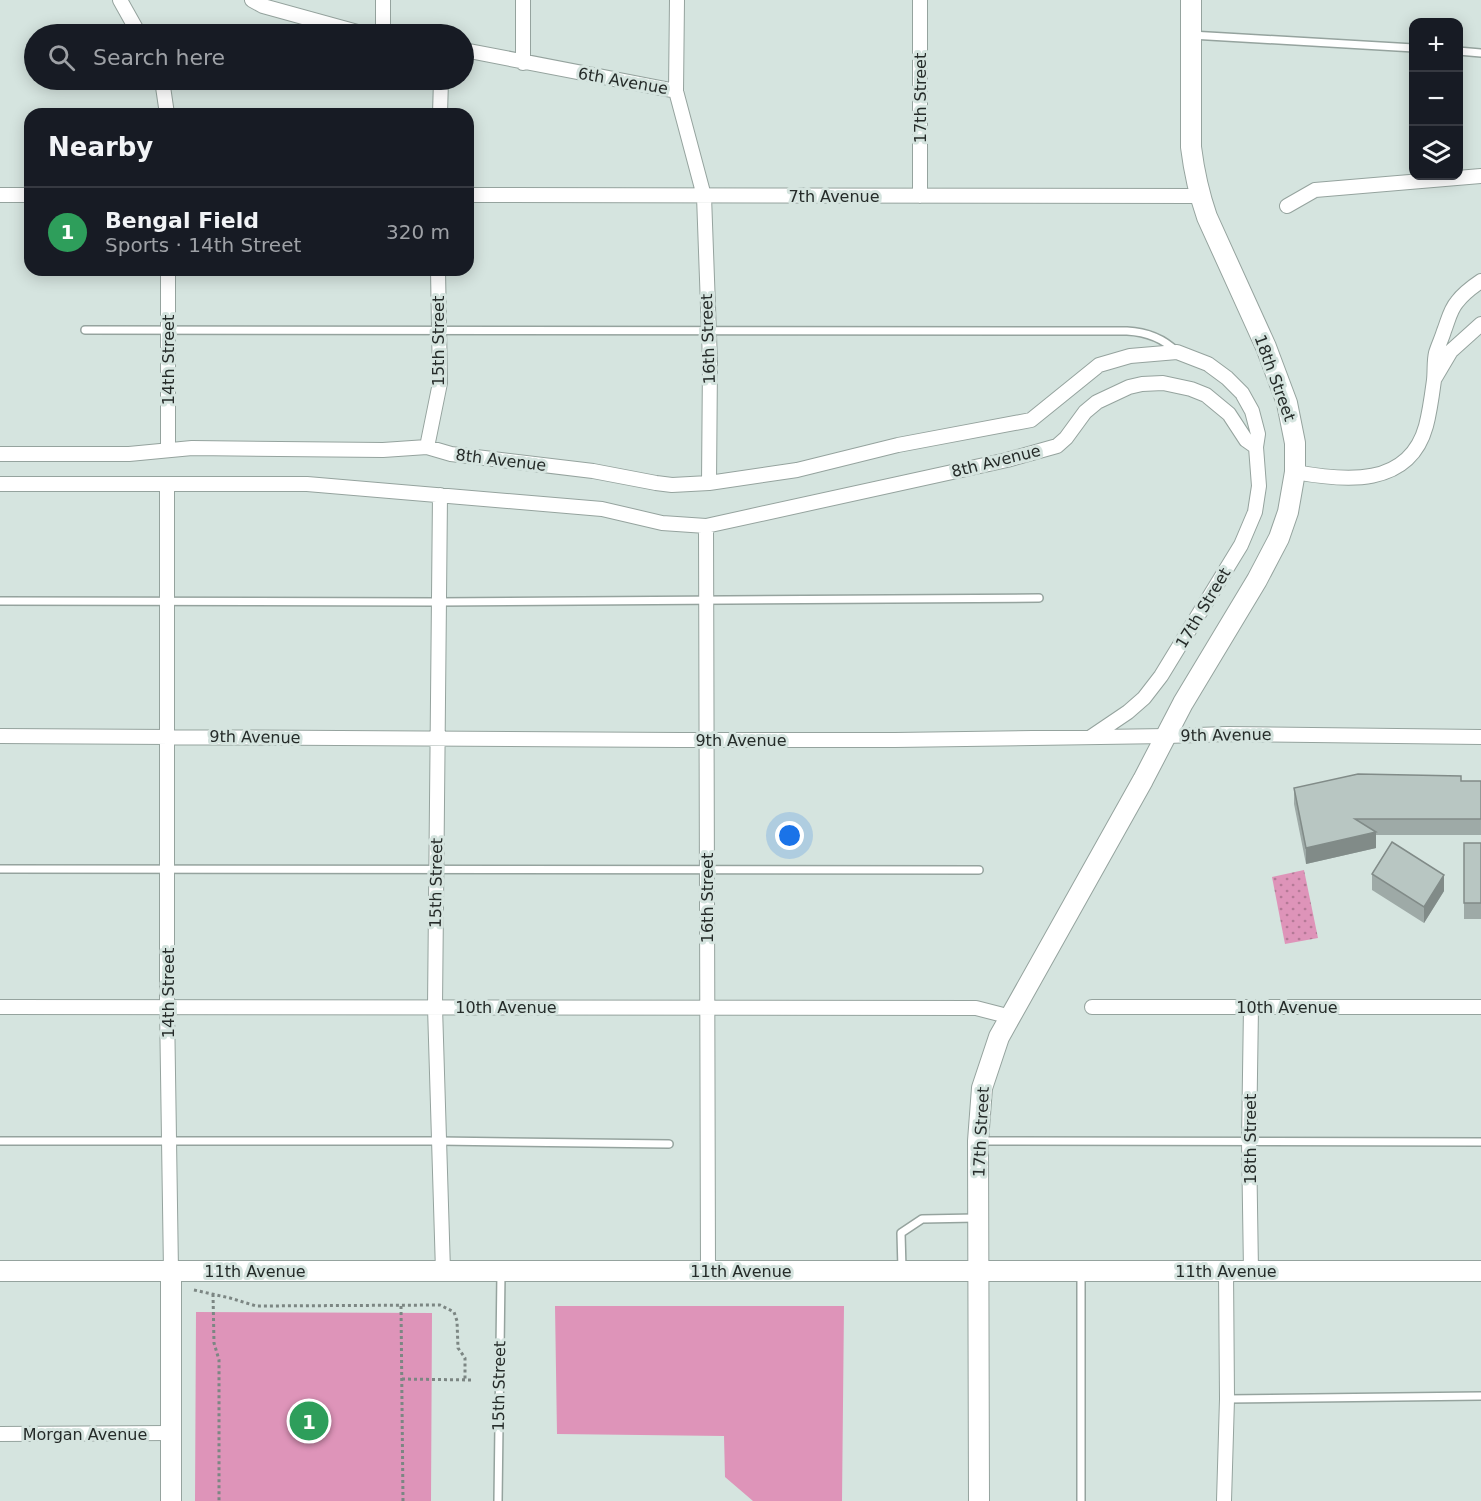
<!DOCTYPE html>
<html lang="en">
<head>
<meta charset="utf-8">
<style>
  body { margin:0; font-family:"DejaVu Sans",sans-serif; background:#242831; color:#f1f3f6 }
  .controls { position:absolute; right:18px; top:18px; display:grid; overflow:hidden; border-radius:12px; box-shadow:0 3px 15px #0003 }
  .controls button { width:54px; height:54px; display:grid; place-items:center; padding:0; border:0; border-bottom:2px solid #363941; background:#171b24; color:#f1f3f6; font:30px sans-serif }
  .you { position:absolute; left:790px; top:836px; width:21px; height:21px; margin:-15px; border:4px solid #fff; border-radius:50%; background:#1a73e8; box-shadow:0 0 0 9px #1a73e833 }
  .badge { display:grid; place-items:center; width:39px; height:39px; border-radius:50%; background:#ea580c; color:#fff; font-size:20px; font-weight:700 }
  .pin { position:absolute; translate:-50% -50%; border:3px solid #fff; box-shadow:0 2px 6px #0006 }
  .list { margin:0; padding:0; list-style:none }
  h2 { display:flex; justify-content:space-between; align-items:center; height:78px; margin:0; padding:0 24px; font-size:26px }
  h2 small { font-size:20px; font-weight:400; color:#9ea1a6 }
  .list li { display:grid; grid-template-columns:39px 1fr auto; gap:18px; align-items:center; box-sizing:border-box; height:90px; padding:0 24px; border-top:2px solid #363941 }
  .list b { display:block; font-size:22px; white-space:nowrap }
  .list p { margin:0; font-size:20px; white-space:nowrap; color:#9ea1a6 }
  .list em { font-size:20px; font-style:normal; color:#9ea1a6 }
  .icon { flex:none; width:33px; height:33px; fill:none; stroke:currentColor; stroke-width:2; stroke-linecap:round; stroke-linejoin:round }
  .map { position:relative; flex:none; width:1481px; height:1501px; overflow:hidden }
  .search { position:absolute; background:#171b24; box-shadow:0 3px 15px #0003; left:24px; top:24px; width:450px; height:66px; display:flex; align-items:center; gap:15px; box-sizing:border-box; padding:0 21px; border-radius:33px; color:#9ea1a6; font-size:22px }
  .panel { position:absolute; background:#171b24; box-shadow:0 3px 15px #0003; left:24px; top:108px; width:450px; height:168px; border-radius:18px }
  .map>svg:first-child { display:block }
  .grass { fill:url(#grass-dots) }
  .pitch { fill:#de94b9 }
  .lines { fill:none; stroke-linecap:round; stroke-linejoin:round }
  .lane-casing { stroke:#95a39e; stroke-width:10 }
  .street-casing { stroke:#95a39e; stroke-width:16 }
  .secondary-casing { stroke:#95a39e; stroke-width:22 }
  .path { stroke:#7c8683; stroke-width:3; stroke-dasharray:3 3; stroke-linecap:butt }
  .lane { stroke:#fff; stroke-width:7 }
  .street { stroke:#fff; stroke-width:14 }
  .secondary { stroke:#fff; stroke-width:20 }
  .wall { fill:#9eaaa7 }
  .shaded-wall { fill:#818b88 }
  .building { fill:#b8c6c2; stroke:#818b88; stroke-width:1.5 }
  .labels { text-anchor:middle; dominant-baseline:central; stroke-width:6; stroke-linejoin:round; paint-order:stroke }
  .street-label { font-size:16px; fill:#252b29; stroke:#d5e4df }
</style>
</head>
<body>
<div class="map">
<svg width="1481" height="1501" viewBox="0 0 1481 1501">
  <defs>
    <pattern id="grass-dots" width="8" height="8" patternUnits="userSpaceOnUse" patternTransform="scale(1.5)"><rect width="8" height="8" fill="#de94b9"/><path d="M2 2h.1M6 6h.1" fill="none" stroke="#b47996" stroke-width="1.8" stroke-linecap="round"/></pattern>
  </defs>
  <rect width="100%" height="100%" fill="#d5e4df"/>
  <path class="grass" d="M1304 870 1318 938 1285 944 1272 877Z"/>
  <path class="pitch" d="M555 1306H844L842 1501H753L725 1477 724 1436 557 1434Z
    M196 1312 432 1313 431 1501H195Z"/>
  <g class="lines">
    <g class="lane-casing">
      <path id="lane" d="M1191 35 1414 48
        M1458 51 1481 53
        M85 330 1127 331C1147 332 1163 338 1177 352
        M0 601 438 602 1039 598
        M0 869 979 870
        M0 1141H439L669 1144
        M981 1141 1481 1142
        M902 1269 901 1233 922 1219 976 1218
        M1081 1273V1501
        M1227 1399 1481 1396
        M498 1501 501 1273"/>
    </g>
    <g class="street-casing">
      <path id="street" d="M120 0 139 34
        M252 0 263 6 361 33 378 34
        M523 0V63
        M677 0 676 91 704 196 710 362 709 483
        M383 34V0
        M464 50 676 91
        M162 80 167 114
        M440 114 441 80
        M0 195H30
        M468 195 1200 196
        M920 196V0
        M1287 206 1315 190 1481 176
        M168 270V450
        M1435 378 1451 351 1481 324
        M427 447 440 383 438 270
        M0 454H129L192 448 383 450 427 447 451 454 593 471 656 483 672 485 709 483 797 470 898 445 1031 420 1099 365 1130 356 1177 352 1208 364 1227 378 1242 393 1252 411 1258 434 1256 447 1259 486 1255 512 1241 545 1161 676 1144 698 1128 712 1091 737
        M1295 472C1344 481 1409 488 1426 426 1430 411 1432 395 1434 380 1435 371 1434 361 1436 353 1438 346 1442 338 1444 331 1448 321 1450 310 1457 302 1463 294 1472 287 1481 281
        M0 484H307L602 509 662 523 706 526 1007 460 1057 446 1066 438 1085 412 1097 402 1129 387 1142 384 1163 383 1191 389 1206 395 1229 414 1246 440 1256 447
        M167 485V1007L171 1271
        M440 495 435 1007 443 1271
        M706 526 708 1271
        M0 736 680 740H895L1167 736 1227 734 1481 737
        M0 1007 976 1008 1011 1017
        M1092 1007H1481
        M1251 1007 1249 1142 1251 1271
        M0 1434 170 1433
        M1224 1501 1227 1399 1226 1271"/>
    </g>
    <g class="secondary-casing">
      <path id="secondary" d="M0 1271H1481
        M171 1501V1271
        M979 1501 978 1141 982 1088 999 1037 1143 780 1183 703 1257 580 1279 538 1288 512 1295 472V443L1287 403 1266 347 1207 217C1199 194 1194 171 1191 147V0"/>
    </g>
    <path class="path" d="M194 1290 230 1298 256 1306 440 1305 454 1312 457 1321 458 1348 465 1358V1380
      M213 1294 214 1343 219 1360V1501
      M401 1306 403 1501
      M402 1379 472 1380"/>
    <use href="#lane" class="lane"/>
    <use href="#street" class="street"/>
    <use href="#secondary" class="secondary"/>
  </g>
  <path class="wall" d="M1461 781H1481V835H1376V848L1306 864 1294 804V788Z
    M1464 843H1481V919H1464Z
    M1372 874 1444 891 1424 923 1372 890Z"/>
  <path class="shaded-wall" d="M1376 832V848L1306 864V848Z
    M1444 875V891L1424 923V907Z"/>
  <path class="building" d="M1358 774 1461 776V781H1481V819H1355L1376 832 1306 848 1294 788Z
    M1392 842 1444 875 1424 907 1372 874Z
    M1464 843H1481V903H1464Z"/>
  <g class="labels">
    <g class="street-label">
      <text transform="translate(623 81) rotate(10)">6th Avenue</text>
      <text transform="translate(920 98) rotate(-90)">17th Street</text>
      <text x="834" y="196">7th Avenue</text>
      <text transform="translate(708 339) rotate(-92)">16th Street</text>
      <text transform="translate(438 341) rotate(-90)">15th Street</text>
      <text transform="translate(168 360) rotate(-90)">14th Street</text>
      <text transform="translate(1275 378) rotate(70)">18th Street</text>
      <text transform="translate(501 460) rotate(7)">8th Avenue</text>
      <text transform="translate(996 461) rotate(-14)">8th Avenue</text>
      <text transform="translate(1203 608) rotate(-59)">17th Street</text>
      <text transform="translate(1226 735) rotate(-1)">9th Avenue</text>
      <text transform="translate(255 737) rotate(1)">9th Avenue</text>
      <text x="741" y="740">9th Avenue</text>
      <text transform="translate(436 883) rotate(-89)">15th Street</text>
      <text transform="translate(707 898) rotate(-90)">16th Street</text>
      <text transform="translate(168 993) rotate(-90)">14th Street</text>
      <text x="506" y="1007">10th Avenue</text>
      <text x="1287" y="1007">10th Avenue</text>
      <text transform="translate(981 1132) rotate(-87)">17th Street</text>
      <text transform="translate(1250 1139) rotate(-90)">18th Street</text>
      <text x="255" y="1271">11th Avenue</text>
      <text x="741" y="1271">11th Avenue</text>
      <text x="1226" y="1271">11th Avenue</text>
      <text transform="translate(499 1386) rotate(-89)">15th Street</text>
      <text x="85" y="1434">Morgan Avenue</text>
    </g>
  </g>
</svg>
<div class="controls">
<button>+</button>
<button>−</button>
<button><svg class="icon" aria-label="layers" viewBox="0 0 24 24"><path d="M12 4l9 5-9 5-9-5zM3 14l9 5 9-5"/></svg></button>
</div>
<div class="you"></div>
<div class="pin badge" style="left:309px;top:1421px;background:#2e9e5b">1</div>
<div class="search"><svg class="icon" aria-label="search" viewBox="0 0 24 24"><circle cx="10" cy="10" r="6"/><path d="M15 15l6 6"/></svg>Search here</div>
<section class="panel">
<h2>Nearby<small></small></h2>
<ul class="list">
<li><span class="badge" style="background:#2e9e5b">1</span><div><b>Bengal Field</b><p>Sports · 14th Street</p></div><em>320 m</em></li>
</ul>
</section>
</div>
</body>
</html>
